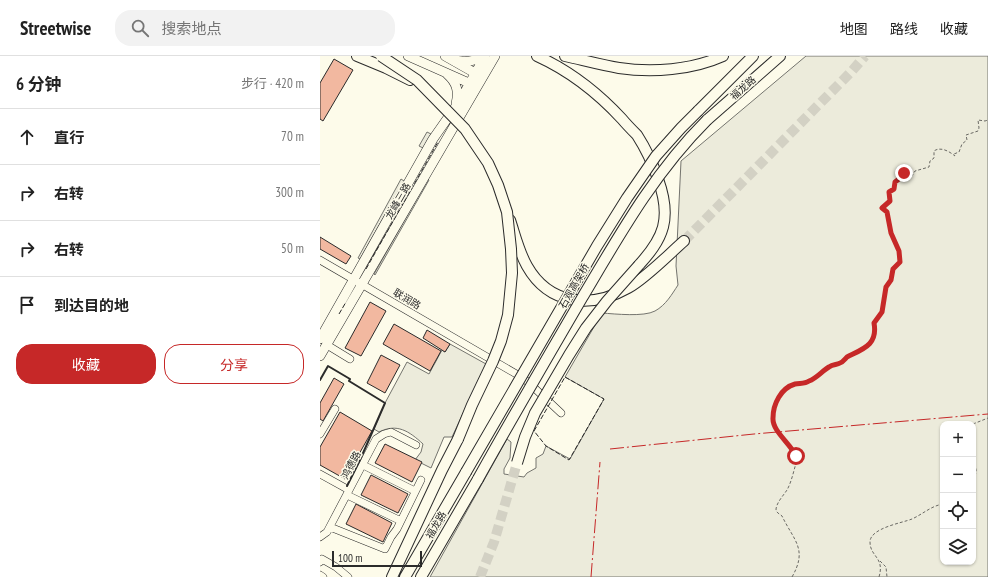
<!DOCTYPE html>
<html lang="zh">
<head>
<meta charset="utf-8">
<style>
  body { margin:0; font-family:"PT Sans Narrow","Noto Sans SC",sans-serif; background:#f2f2f2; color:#222 }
  .controls { position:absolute; right:12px; bottom:12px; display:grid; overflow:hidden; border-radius:8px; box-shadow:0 1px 3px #0004 }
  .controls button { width:36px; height:36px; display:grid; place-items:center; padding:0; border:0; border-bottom:1px solid #e0e0e0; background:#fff; color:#222; font:20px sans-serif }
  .scale { position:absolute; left:12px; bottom:10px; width:90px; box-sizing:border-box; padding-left:4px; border:2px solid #2b2b2b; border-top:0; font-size:11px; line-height:14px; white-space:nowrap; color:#2b2b2b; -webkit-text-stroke:3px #fdfbea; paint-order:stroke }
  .stop { position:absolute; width:12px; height:12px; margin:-9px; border:3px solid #c62828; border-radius:50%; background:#fff }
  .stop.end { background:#c62828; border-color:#fff; box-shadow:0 1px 4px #0008 }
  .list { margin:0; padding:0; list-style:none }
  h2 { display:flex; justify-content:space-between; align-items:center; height:52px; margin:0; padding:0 16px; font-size:17px }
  h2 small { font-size:13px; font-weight:400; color:#767676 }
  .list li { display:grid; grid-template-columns:26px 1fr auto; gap:12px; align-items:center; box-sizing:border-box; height:56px; padding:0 16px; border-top:1px solid #e0e0e0 }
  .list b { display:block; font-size:15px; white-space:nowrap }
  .list em { font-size:13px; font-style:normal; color:#767676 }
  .actions { display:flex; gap:8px; padding:12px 16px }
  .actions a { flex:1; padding:9px 0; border:1px solid #c62828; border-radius:16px; text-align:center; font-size:14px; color:#c62828 }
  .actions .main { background:#c62828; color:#fff }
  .icon { flex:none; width:22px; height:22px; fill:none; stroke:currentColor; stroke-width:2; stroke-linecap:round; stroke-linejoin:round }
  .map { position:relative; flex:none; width:668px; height:521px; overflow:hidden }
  header { display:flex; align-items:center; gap:24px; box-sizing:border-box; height:56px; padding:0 20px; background:#fff; border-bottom:1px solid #e0e0e0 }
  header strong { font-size:19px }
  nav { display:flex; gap:22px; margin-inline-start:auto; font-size:14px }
  .search { width:280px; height:36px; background:#f2f2f2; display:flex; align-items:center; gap:10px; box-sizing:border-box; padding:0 14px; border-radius:16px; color:#767676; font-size:15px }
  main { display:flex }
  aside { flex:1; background:#fff }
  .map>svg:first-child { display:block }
  .green { fill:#ecebdb; stroke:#74746e; fill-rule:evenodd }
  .building { fill:#f2b8a0; stroke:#2b2b2b }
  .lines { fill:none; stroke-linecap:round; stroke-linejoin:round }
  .highway-tunnel { stroke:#d3d1c4; stroke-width:10; stroke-dasharray:10 5; stroke-linecap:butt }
  .minor-casing { stroke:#2b2b2b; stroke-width:8 }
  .major-casing { stroke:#2b2b2b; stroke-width:10 }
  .highway-casing { stroke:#2b2b2b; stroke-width:12 }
  .path { stroke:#6a6964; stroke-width:1; stroke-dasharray:3 2; stroke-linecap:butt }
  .minor { stroke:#fdfbea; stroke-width:7 }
  .major { stroke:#fdfbea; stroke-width:9 }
  .highway { stroke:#fdfbea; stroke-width:10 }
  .highway-bridge-casing { stroke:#2b2b2b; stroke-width:12; stroke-linecap:butt }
  .highway-bridge { stroke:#fdfbea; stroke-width:10 }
  .fence { stroke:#2b2b2b; stroke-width:1; stroke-dasharray:5 2; stroke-linecap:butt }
  .wall { stroke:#2b2b2b; stroke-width:2 }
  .power { stroke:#c62828; stroke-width:1; stroke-dasharray:14 3 2 3; stroke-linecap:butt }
  .route { stroke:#c62828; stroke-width:5 }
  .labels { text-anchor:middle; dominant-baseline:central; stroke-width:3; stroke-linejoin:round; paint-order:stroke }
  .street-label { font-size:10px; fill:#2b2b2b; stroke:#fdfbea }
</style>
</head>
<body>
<header>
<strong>Streetwise</strong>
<div class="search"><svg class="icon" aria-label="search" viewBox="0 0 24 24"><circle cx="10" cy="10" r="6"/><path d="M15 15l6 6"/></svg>搜索地点</div>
<nav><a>地图</a><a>路线</a><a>收藏</a></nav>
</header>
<main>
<aside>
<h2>6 分钟<small>步行 · 420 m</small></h2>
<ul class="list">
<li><svg class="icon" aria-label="ahead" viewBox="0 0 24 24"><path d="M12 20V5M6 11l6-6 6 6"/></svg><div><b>直行</b></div><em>70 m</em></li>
<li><svg class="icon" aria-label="right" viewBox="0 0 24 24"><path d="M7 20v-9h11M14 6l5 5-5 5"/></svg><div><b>右转</b></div><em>300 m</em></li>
<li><svg class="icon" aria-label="right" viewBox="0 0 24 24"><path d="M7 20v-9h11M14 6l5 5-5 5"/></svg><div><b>右转</b></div><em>50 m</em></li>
<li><svg class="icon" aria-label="arrive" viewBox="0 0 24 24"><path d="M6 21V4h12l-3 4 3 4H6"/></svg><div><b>到达目的地</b></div></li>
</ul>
<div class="actions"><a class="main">收藏</a><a>分享</a></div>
</aside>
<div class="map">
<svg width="668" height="521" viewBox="0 0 668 521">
  <rect width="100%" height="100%" fill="#fdfbea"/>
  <path class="green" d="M486 0H668V521H110L187 383 191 386 190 402 184 413V418L204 421 207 417 216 412V402L223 398 226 390 250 403 284 343 245 321 282 257C295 258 324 261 335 255 346 249 352 238 358 229L356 210 361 105ZM623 368H653V506H623Z
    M107 76 111 78 103 92 99 90Z
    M81 123 84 125 40 203 38 202Z
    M108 123 109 124 55 219 54 218Z
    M130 288 166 308 132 381H124L111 412 95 404 101 396 103 388C89 375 77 367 59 376L54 373 65 347 87 306 109 318 122 294 125 296Z"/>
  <path class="building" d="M14 3 33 14 3 65 0 63V27Z
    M0 181 31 200 26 208 0 193Z
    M50 246 66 255 41 300 25 292Z
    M74 268 121 295 110 315 63 288Z
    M107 274 130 288 125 296 103 282Z
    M61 299 80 309 65 337 47 327Z
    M14 322 24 328 3 365 0 363V347Z
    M20 356 52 375 25 423 0 409V391Z
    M65 388 102 406 92 426 55 407Z
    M51 419 88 438 78 457 41 439Z
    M36 448 72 467 63 486 26 468Z"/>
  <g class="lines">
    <path class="highway-tunnel" d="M364 185 531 16 545 0
      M160 521 174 486 197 407"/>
    <g class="minor-casing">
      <path id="minor" d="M0 204 198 319 208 326 241 357
        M7 289 30 303
        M0 378 15 353
        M43 409 95 435
        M0 418 29 434
        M27 439 81 465
        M10 471 65 493 71 481 77 473 101 424
        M0 481 7 476 56 383 64 378 71 376 96 389
        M0 506 2 503 16 511 28 521
        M0 519 3 521"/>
    </g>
    <g class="major-casing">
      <path id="major" d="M88 0 149 27 154 26
        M125 0 155 17 158 23
        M135 4C146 6 153 6 163 0
        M127 18C137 27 139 35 136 48
        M0 283 113 83 141 43 165 0
        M0 300 175 0"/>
    </g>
    <g class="highway-casing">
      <path id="highway" d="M37 0 66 12 90 24
        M217 0C250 15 278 37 302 63 307 69 312 74 317 79 326 93 333 108 338 123 343 137 347 156 343 171 339 186 329 198 319 209
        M245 0C263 4 281 9 299 12 332 17 372 14 403 0
        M378 55 433 0
        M387 64 460 0
        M190 164C195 179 199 196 207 210 229 249 271 253 308 232 326 222 348 199 364 185
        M72 521 122 414 138 383
        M85 521 146 416
        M101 521 158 423"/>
    </g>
    <path class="path" d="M653 368 668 362
      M653 408C658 413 656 418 653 424
      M560 505 566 511 567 521
      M472 521C488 493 474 485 462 460 460 458 456 457 456 453 457 446 463 440 467 434 472 425 474 413 477 404L473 393 461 381 455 371 453 364 454 352 459 340 464 334 470 330 491 324 511 310 520 307 528 301 541 295 551 287 555 279V265L562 256 566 231 571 224 573 213 580 206 579 195 571 177 567 156 562 152 570 145 569 137 573 134 575 126 579 123 581 118 584 117 590 123 595 115 609 111 610 105 614 102V95C621 90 630 96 635 100L634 98 639 96 642 88 647 84 646 79 658 75 659 72 658 64 665 65 668 64
      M559 521C565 501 550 501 550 486 550 472 582 467 592 463 603 458 611 450 623 448"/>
    <use href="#minor" class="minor"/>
    <use href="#major" class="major"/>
    <use href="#highway" class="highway"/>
    <g class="highway-bridge-casing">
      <path id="highway-bridge" d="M61 0 97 24 145 73 168 107 178 129 187 156 191 193 192 217 188 259 181 285 173 305 152 349 138 383
        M197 407 205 381 215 357 249 299 266 272 287 245 319 209
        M146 416 277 190 307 142 336 100 361 72 378 55
        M158 423C192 362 227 302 262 242 300 178 334 117 387 64"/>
    </g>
    <use href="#highway-bridge" class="highway-bridge"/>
    <path class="fence" d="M46 213 118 86
      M19 258 26 246
      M245 321 284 343 249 404 226 390 214 375Z"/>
    <path class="wall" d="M0 324 8 310 30 323 29 325 65 347 40 404 27 430"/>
    <path class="power" d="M290 393 434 378 668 358
      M271 521 280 406"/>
  </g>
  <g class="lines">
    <path class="route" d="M476 400C471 388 452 375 453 362 453 348 461 332 475 328 480 327 485 328 489 325 497 322 502 315 509 311 513 308 517 309 520 307 523 306 525 303 527 301 543 293 558 289 554 267L562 256 566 231 571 224 573 213 580 206 579 195 571 177 567 156 562 152 570 145 569 136 574 133 575 126 579 123 581 118 584 117"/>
  </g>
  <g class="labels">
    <g class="street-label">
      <text transform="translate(423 32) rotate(-41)">福龙路</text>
      <text transform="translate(78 145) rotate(-60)">龙峰三路</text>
      <text transform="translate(254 230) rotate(-60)">石观高架桥</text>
      <text transform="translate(87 243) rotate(31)">联润路</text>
      <text transform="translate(31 409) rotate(-63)">鸿德路</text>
      <text transform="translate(116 469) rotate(-60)">福龙路</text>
    </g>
  </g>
</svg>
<div class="controls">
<button>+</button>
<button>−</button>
<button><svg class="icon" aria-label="locate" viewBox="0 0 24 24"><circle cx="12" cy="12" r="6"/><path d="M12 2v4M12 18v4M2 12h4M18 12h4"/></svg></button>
<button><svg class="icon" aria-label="layers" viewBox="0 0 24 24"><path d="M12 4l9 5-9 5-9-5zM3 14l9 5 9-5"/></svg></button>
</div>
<div class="scale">100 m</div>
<div class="stop" style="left:476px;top:400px"></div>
<div class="stop end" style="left:584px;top:117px"></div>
</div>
</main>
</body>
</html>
